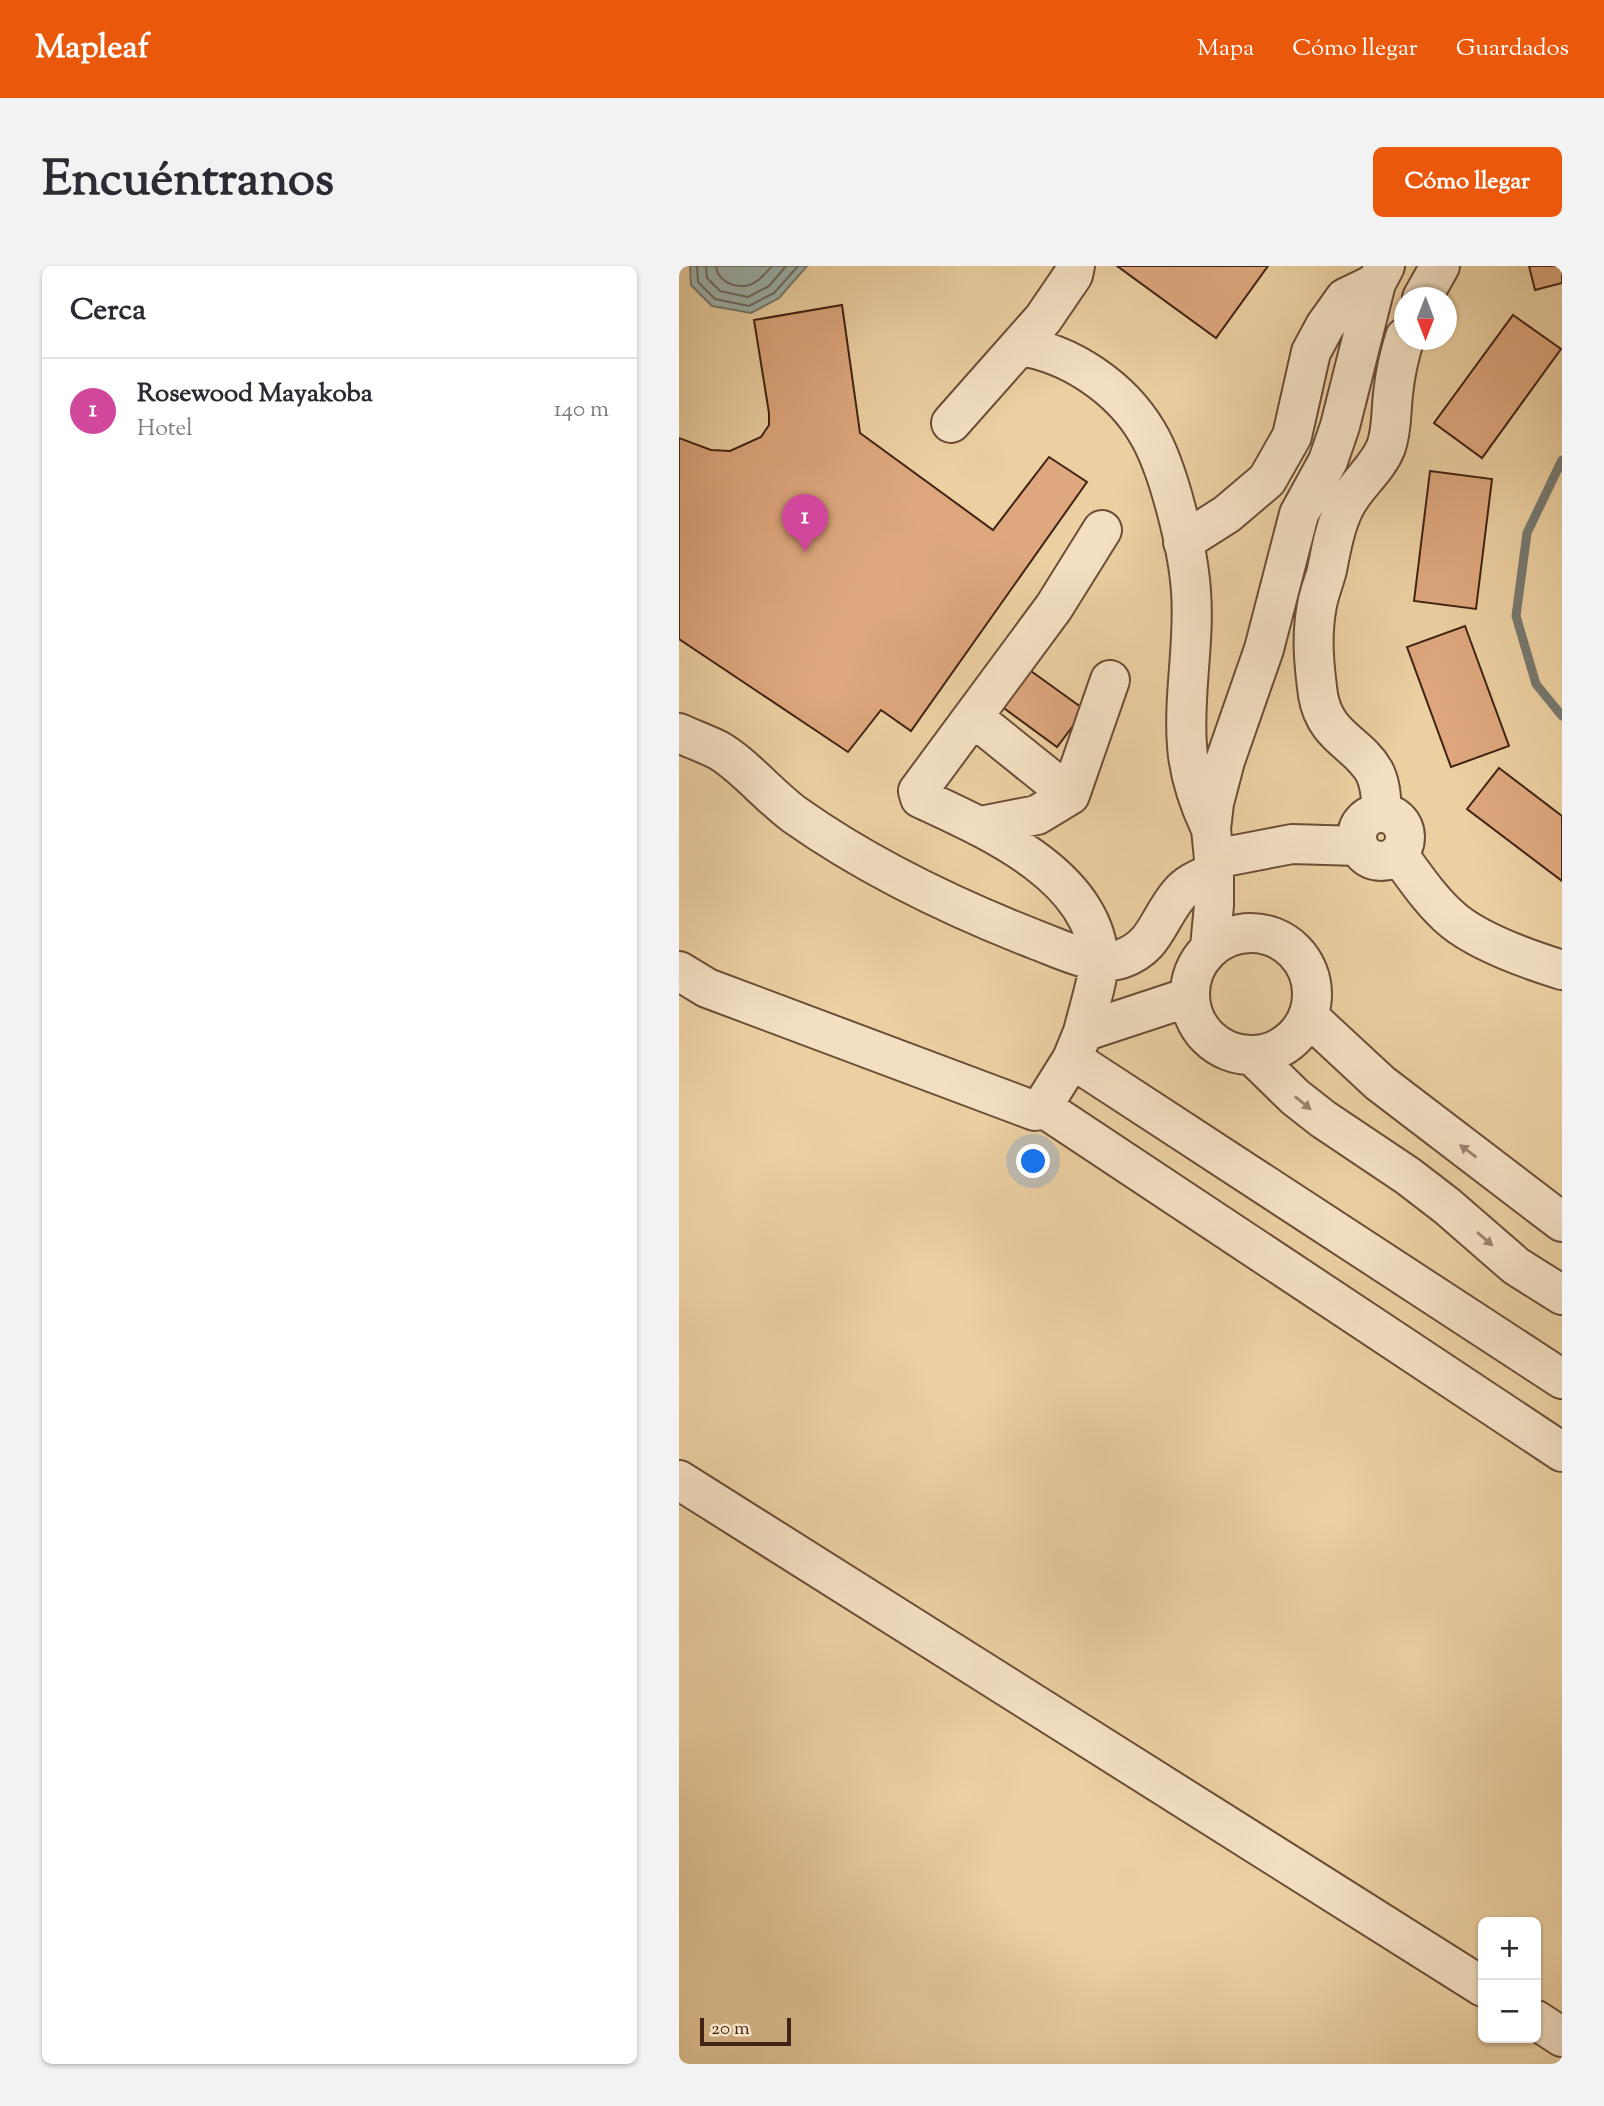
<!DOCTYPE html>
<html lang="es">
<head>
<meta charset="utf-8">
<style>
  body { margin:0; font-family:"Sorts Mill Goudy",serif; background:#f2f2f3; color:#2b2b33 }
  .controls { position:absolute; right:21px; bottom:21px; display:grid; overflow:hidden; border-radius:10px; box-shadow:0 2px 5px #0004 }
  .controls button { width:63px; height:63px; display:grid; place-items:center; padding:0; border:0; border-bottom:2px solid #e1e1e2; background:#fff; color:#2b2b33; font:35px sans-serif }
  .compass { position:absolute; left:715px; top:21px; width:63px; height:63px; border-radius:50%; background:#fff; box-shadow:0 2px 5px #0004; rotate:180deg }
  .scale { position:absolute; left:21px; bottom:18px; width:91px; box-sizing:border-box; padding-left:7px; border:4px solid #402314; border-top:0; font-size:19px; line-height:24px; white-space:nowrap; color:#402314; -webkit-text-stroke:5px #f3e0c3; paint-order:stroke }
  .you { position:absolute; left:355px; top:896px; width:24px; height:24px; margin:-18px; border:5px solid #fff; border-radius:50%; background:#1a73e8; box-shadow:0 0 0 10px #1a73e833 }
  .badge { display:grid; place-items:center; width:46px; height:46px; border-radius:50%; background:#ea580c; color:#fff; font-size:23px; font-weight:700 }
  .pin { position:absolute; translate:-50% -58px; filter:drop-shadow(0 2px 4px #0008) }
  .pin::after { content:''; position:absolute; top:37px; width:24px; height:21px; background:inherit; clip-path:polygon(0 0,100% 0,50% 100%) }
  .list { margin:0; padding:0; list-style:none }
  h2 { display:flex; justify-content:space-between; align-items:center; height:91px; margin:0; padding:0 28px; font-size:30px }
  h2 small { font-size:23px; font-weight:400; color:#7c7c81 }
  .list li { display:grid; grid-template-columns:46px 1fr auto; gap:21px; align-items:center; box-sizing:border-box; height:105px; padding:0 28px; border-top:2px solid #e1e1e2 }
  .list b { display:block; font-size:26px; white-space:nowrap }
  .list p { margin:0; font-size:23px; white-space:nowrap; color:#7c7c81 }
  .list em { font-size:23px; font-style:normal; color:#7c7c81 }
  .map { position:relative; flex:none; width:883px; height:1798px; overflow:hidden; border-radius:10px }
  header { display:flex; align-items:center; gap:42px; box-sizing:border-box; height:98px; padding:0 35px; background:#ea580c; color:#fff }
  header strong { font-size:33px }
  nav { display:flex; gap:38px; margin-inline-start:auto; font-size:24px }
  .intro { display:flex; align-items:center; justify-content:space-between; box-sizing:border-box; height:168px; padding:0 42px }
  h1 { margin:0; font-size:49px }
  .button { padding:18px 32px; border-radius:10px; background:#ea580c; color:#fff; font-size:24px; font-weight:700 }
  main { display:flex; gap:42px; padding:0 42px }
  aside { flex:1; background:#fff; border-radius:10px; box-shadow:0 2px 5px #0004 }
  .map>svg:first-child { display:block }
  .water { fill:#9cb4af; stroke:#777a71; stroke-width:2 }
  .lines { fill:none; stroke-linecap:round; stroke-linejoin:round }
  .shore { stroke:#6e6c62; stroke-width:2 }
  .stream { stroke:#777a71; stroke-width:9 }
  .building { fill:#dea77d; stroke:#402314; stroke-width:2 }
  .minor-casing { stroke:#6b4e38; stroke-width:42 }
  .minor { stroke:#f3e0c3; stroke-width:38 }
  .oneway { fill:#9a826c }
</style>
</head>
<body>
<header>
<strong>Mapleaf</strong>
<nav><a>Mapa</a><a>Cómo llegar</a><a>Guardados</a></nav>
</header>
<div class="intro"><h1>Encuéntranos</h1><a class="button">Cómo llegar</a></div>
<main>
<aside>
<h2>Cerca<small></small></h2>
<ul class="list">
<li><span class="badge" style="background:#d1479c">1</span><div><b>Rosewood Mayakoba</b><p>Hotel</p></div><em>140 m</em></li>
</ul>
</aside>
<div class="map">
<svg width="883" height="1798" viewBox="0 0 883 1798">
  <rect width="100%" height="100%" fill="#ecd0a2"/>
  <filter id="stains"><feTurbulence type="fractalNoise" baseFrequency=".00286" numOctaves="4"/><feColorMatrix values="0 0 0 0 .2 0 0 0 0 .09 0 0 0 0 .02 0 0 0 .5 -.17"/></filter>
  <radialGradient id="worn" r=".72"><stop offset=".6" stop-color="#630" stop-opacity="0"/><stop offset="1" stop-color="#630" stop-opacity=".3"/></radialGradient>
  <path class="water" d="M11 0H128L100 32 72 47 33 40 12 19Z"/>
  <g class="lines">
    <path class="shore" d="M18 0 19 16 36 33 70 40 95 27 119 0
      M27 0 28 12 41 25 69 31 90 20 107 0
      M37 0C38 14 53 21 66 20 77 19 86 8 93 0"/>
    <path class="stream" d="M883 194 848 267 837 350 857 418 883 450"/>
  </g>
  <path class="building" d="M438 0H589L537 72Z
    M850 0H883V17L856 24Z
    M163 39 181 167 314 264 370 191 408 216 232 465 202 444 169 486 0 373V172L32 184 51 185 82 171 90 159V147L75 54Z
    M834 49 882 83 803 192 755 157Z
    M751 205 813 213 797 343 735 335Z
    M786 360 830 480 772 501 728 381Z
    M345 400 406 444 378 481 318 437Z
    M820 502 883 550V615L788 543Z"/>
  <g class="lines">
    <g class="minor-casing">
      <path id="minor" d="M743 32 761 0
        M340 80C391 87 442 122 468 166 490 202 509 283 512 325 516 377 504 428 508 480 510 508 519 535 531 561
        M272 157 364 53 394 9 396 0
        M504 276 548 248 588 214 613 170 632 86 646 60 666 32 697 17
        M294 451 391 529
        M0 467C13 473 27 478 39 484 64 498 91 531 116 549 191 602 275 642 360 675 384 684 417 701 442 693 477 681 478 654 500 628 509 617 522 612 535 606
        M703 546C702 532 702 518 695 505 678 476 646 471 639 429 635 399 632 370 638 339 640 327 645 316 648 304 652 283 656 261 665 242 676 219 698 204 707 181 713 164 712 146 714 128 716 108 720 90 726 71
        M678 571a24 24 0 1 1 48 0a24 24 0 1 1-48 0Z
        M302 560 358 549 391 529 431 414
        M719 588C736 611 753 637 775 655 801 676 851 694 883 704
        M535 593 613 578 679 580
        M511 728a61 61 0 1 1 122 0a61 61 0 1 1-122 0Z
        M531 681 535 639V593L532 563 535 537 546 495 585 383 620 248 649 195 661 160 697 17 706 0
        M0 705 28 722 356 845 363 841 393 793 404 766 510 731
        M630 751 701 817 883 956
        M404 766C408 749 421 708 420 693 414 608 307 563 241 532L239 525 375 341 423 264
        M574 790 616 831 644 853 729 910 768 940 837 1000 883 1029
        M393 793 883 1113
        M363 841 883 1186
        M0 1214 804 1721
        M857 1754 883 1771"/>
    </g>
    <use href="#minor" class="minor"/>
  </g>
  <defs><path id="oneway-solid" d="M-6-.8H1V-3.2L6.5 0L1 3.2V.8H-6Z" transform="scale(1.75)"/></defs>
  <g class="oneway">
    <use href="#oneway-solid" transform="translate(624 837) rotate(39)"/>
    <use href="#oneway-solid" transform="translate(789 885) rotate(-143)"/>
    <use href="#oneway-solid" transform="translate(806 973) rotate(41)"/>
  </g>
  <rect width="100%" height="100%" filter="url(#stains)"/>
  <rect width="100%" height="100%" fill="url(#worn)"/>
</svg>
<div class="controls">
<button>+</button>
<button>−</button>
</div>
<svg class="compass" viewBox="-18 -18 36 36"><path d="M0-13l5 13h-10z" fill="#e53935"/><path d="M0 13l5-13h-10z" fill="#7c7c81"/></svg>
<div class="scale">20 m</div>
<div class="you"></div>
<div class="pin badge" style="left:126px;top:286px;background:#d1479c">1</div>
</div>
</main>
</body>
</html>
